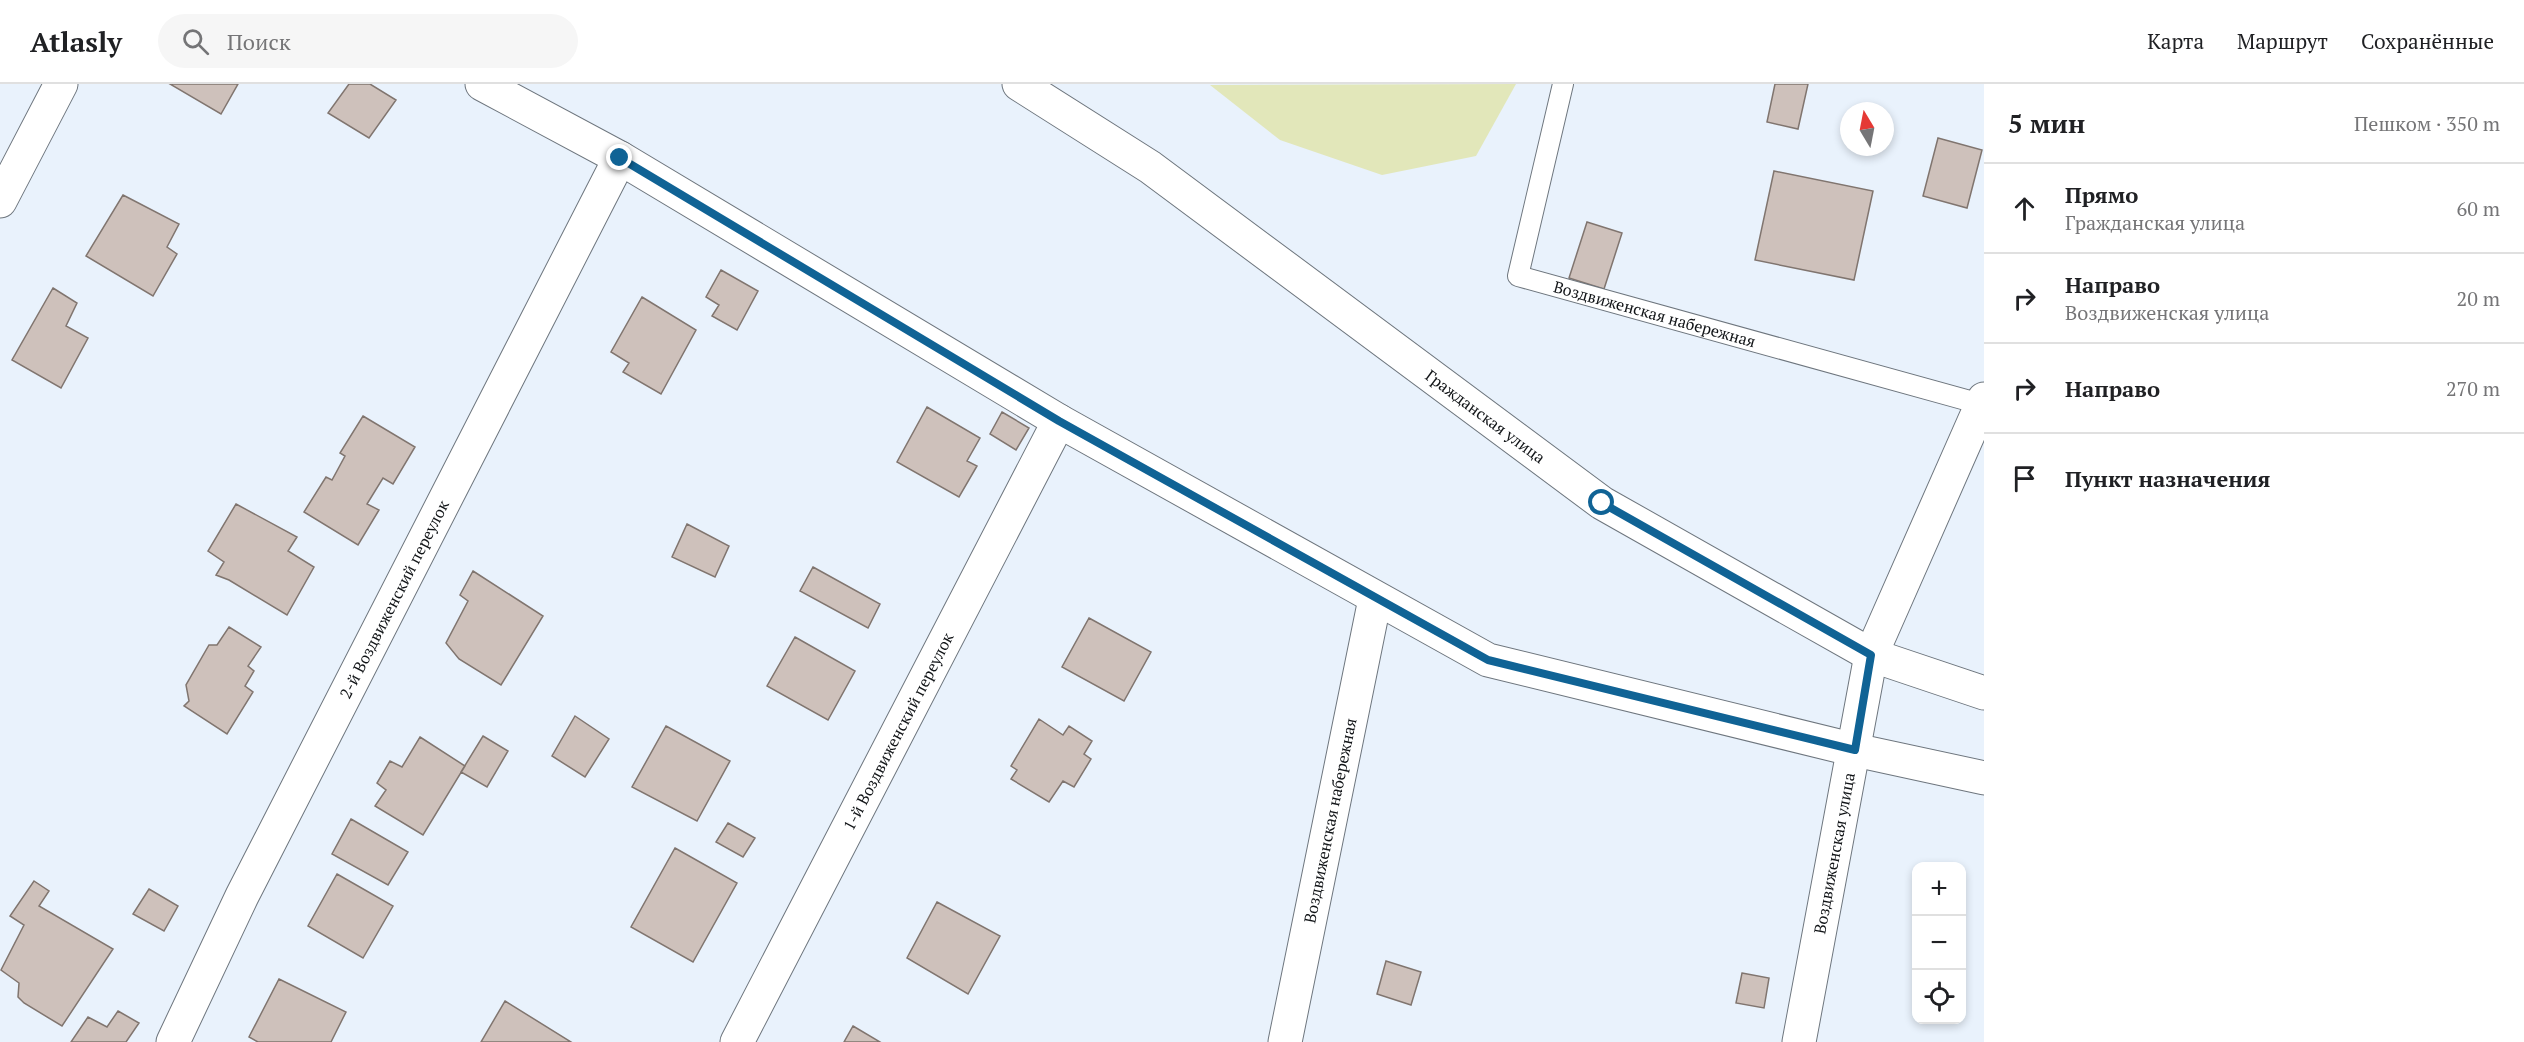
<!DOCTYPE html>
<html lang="ru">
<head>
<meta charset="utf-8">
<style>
  body { margin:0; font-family:"PT Serif",serif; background:#f6f6f6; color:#202124 }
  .controls { position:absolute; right:18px; bottom:18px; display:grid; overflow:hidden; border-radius:12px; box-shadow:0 3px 9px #0003 }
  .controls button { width:54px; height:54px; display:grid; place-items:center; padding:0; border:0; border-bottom:2px solid #e0e0e0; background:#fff; color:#202124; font:30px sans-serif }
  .compass { position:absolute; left:1840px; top:18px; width:54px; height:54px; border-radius:50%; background:#fff; box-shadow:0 3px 9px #0003; rotate:350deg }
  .stop { position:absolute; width:18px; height:18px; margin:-14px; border:4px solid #106395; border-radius:50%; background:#fff }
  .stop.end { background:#106395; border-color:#fff; box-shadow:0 2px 6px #0008 }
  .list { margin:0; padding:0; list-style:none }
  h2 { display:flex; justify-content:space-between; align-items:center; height:78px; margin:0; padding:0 24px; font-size:26px }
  h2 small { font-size:20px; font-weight:400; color:#757577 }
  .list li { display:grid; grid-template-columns:39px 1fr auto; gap:18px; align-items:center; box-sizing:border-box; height:90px; padding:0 24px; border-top:2px solid #e0e0e0 }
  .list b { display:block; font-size:22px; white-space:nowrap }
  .list p { margin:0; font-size:20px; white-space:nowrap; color:#757577 }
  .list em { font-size:20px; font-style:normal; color:#757577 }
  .icon { flex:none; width:33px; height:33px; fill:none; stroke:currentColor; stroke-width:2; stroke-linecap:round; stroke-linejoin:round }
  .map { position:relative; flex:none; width:1984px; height:958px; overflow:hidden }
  header { display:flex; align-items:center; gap:36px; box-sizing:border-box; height:84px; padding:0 30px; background:#fff; border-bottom:2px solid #e0e0e0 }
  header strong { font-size:28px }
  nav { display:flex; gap:33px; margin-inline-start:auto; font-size:21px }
  .search { width:420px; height:54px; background:#f6f6f6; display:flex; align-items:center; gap:15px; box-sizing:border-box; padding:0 21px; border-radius:33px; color:#757577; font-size:22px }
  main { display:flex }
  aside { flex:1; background:#fff }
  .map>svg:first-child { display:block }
  .green { fill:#e2e7ba }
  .building { fill:#cec1bb; stroke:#80756f; stroke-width:1.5 }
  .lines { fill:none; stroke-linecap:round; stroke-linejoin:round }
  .service-casing { stroke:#6e767e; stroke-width:22 }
  .minor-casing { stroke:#6e767e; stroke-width:35 }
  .tertiary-casing { stroke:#6e767e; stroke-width:35 }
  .service { stroke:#fff; stroke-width:20 }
  .minor { stroke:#fff; stroke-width:33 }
  .tertiary { stroke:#fff; stroke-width:33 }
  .route { stroke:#106395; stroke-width:8 }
  .labels { text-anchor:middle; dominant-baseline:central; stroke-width:4.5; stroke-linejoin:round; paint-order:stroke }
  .street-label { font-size:16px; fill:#111417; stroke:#fefefe }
</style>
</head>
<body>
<header>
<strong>Atlasly</strong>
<div class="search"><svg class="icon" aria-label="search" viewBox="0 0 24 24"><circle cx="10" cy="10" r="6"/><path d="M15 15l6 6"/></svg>Поиск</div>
<nav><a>Карта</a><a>Маршрут</a><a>Сохранённые</a></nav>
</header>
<main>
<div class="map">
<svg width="1984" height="958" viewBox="0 0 1984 958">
  <rect width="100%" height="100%" fill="#e9f2fc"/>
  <path class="green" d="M1516 0 1476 72 1382 91 1280 56 1210 1Z"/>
  <path class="building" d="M170 0H238L221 30Z
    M349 0H370L396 16 369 54 328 29Z
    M1775 0H1808L1798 45 1767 38Z
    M1938 54 1982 66 1967 124 1923 112Z
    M1774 87 1873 107 1854 196 1755 176Z
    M123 111 179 140 167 163 177 170 153 212 86 172Z
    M1587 138 1622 149 1604 205 1569 194Z
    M721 186 758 207 737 246 712 232 719 221 706 213Z
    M53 204 77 219 66 242 88 254 61 304 12 276Z
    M642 213 696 246 661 310 623 288 629 279 611 268Z
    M927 323 980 354 967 377 977 382 959 413 897 378Z
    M1002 328 1029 344 1016 366 990 350Z
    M363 332 415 363 393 400 383 394 367 420 379 426 358 461 304 428 326 393 332 396 345 372 340 369Z
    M236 420 297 453 288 467 314 483 287 531 229 496 216 491 224 478 208 467Z
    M687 440 729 462 715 493 672 473Z
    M813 483 880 520 868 544 800 507Z
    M473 487 543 532 501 601 459 575 446 559 468 517 460 511Z
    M1089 534 1151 568 1124 617 1062 583Z
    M229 543 261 563 248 582 254 587 245 602 253 608 227 650 184 622 189 617 186 601 209 561H217Z
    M795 553 855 587 828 636 767 602Z
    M575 632 609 655 585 693 552 672Z
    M1039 635 1063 651 1069 642 1092 657 1084 670 1091 675 1074 703 1063 697 1049 718 1011 695 1017 686 1011 682Z
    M666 642 730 677 697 737 632 703Z
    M483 652 508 667 487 703 461 688Z
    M420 653 465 682 423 751 375 722 386 706 377 699 390 677 402 683Z
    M351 735 408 768 388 801 332 770Z
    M728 739 755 754 743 773 716 758Z
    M675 764 737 799 693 878 631 843Z
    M337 790 393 822 363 874 308 842Z
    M34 797 49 807 39 822 113 865 62 942 24 919 18 913 19 899 1 886 24 841 10 832Z
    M149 805 178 822 164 847 133 830Z
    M937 818 1000 852 968 910 907 874Z
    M1386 877 1421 888 1411 921 1377 910Z
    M1742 889 1769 894 1764 924 1736 919Z
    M279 895 346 928 331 958H258L249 953Z
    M505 917 571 958H481Z
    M118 927 139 939 126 958H71L88 933 107 943Z
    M853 942 880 958H844Z"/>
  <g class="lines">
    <g class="service-casing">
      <g id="service">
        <path id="s1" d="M1563 0 1518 192 1984 321"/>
      </g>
    </g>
    <g class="minor-casing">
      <g id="minor">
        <path d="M482 0 620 74 1059 337 1488 576 1855 666 1984 694"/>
        <path d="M0 117 61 0"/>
        <path id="s2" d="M173 958 242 812 620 74"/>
        <path id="s3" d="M737 958 1059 337"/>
        <path id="s4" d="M1285 958 1375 515"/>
        <path id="s5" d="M1799 958 1871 571 1984 315"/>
      </g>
    </g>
    <g class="tertiary-casing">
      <g id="tertiary">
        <path id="s6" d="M1019 0 1150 83 1602 419 1871 571 1984 609"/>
      </g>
    </g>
    <use href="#service" class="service"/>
    <use href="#minor" class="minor"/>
    <use href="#tertiary" class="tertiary"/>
  </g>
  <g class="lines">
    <path class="route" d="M620 74 1059 337 1488 576 1855 666 1871 571 1602 419"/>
  </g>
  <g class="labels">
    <g class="street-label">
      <text stroke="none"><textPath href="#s1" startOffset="339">Воздвиженская набережная</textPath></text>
      <text stroke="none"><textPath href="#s6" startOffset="573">Гражданская улица</textPath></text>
      <text stroke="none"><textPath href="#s2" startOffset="495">2-й Воздвиженский переулок</textPath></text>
      <text stroke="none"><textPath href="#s3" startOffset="350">1-й Воздвиженский переулок</textPath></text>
      <text stroke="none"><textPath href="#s4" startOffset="226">Воздвиженская набережная</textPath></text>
      <text stroke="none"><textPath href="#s5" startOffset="192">Воздвиженская улица</textPath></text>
    </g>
  </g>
</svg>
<div class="controls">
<button>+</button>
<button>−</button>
<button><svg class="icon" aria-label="locate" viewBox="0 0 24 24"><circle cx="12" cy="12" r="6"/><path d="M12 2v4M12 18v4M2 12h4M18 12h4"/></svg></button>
</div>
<svg class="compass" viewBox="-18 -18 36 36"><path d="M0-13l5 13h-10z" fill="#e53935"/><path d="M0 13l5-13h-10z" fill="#757577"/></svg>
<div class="stop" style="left:1602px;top:419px"></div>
<div class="stop end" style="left:620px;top:74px"></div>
</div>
<aside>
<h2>5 мин<small>Пешком · 350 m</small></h2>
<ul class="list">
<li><svg class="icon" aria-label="ahead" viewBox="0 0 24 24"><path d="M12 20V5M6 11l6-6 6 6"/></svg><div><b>Прямо</b><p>Гражданская улица</p></div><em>60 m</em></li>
<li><svg class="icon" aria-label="right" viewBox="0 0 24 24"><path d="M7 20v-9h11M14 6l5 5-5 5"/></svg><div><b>Направо</b><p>Воздвиженская улица</p></div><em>20 m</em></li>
<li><svg class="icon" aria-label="right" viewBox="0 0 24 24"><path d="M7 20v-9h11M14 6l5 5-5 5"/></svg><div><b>Направо</b></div><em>270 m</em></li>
<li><svg class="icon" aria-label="arrive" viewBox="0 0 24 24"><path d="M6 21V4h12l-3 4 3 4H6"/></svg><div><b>Пункт назначения</b></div></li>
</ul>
</aside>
</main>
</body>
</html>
